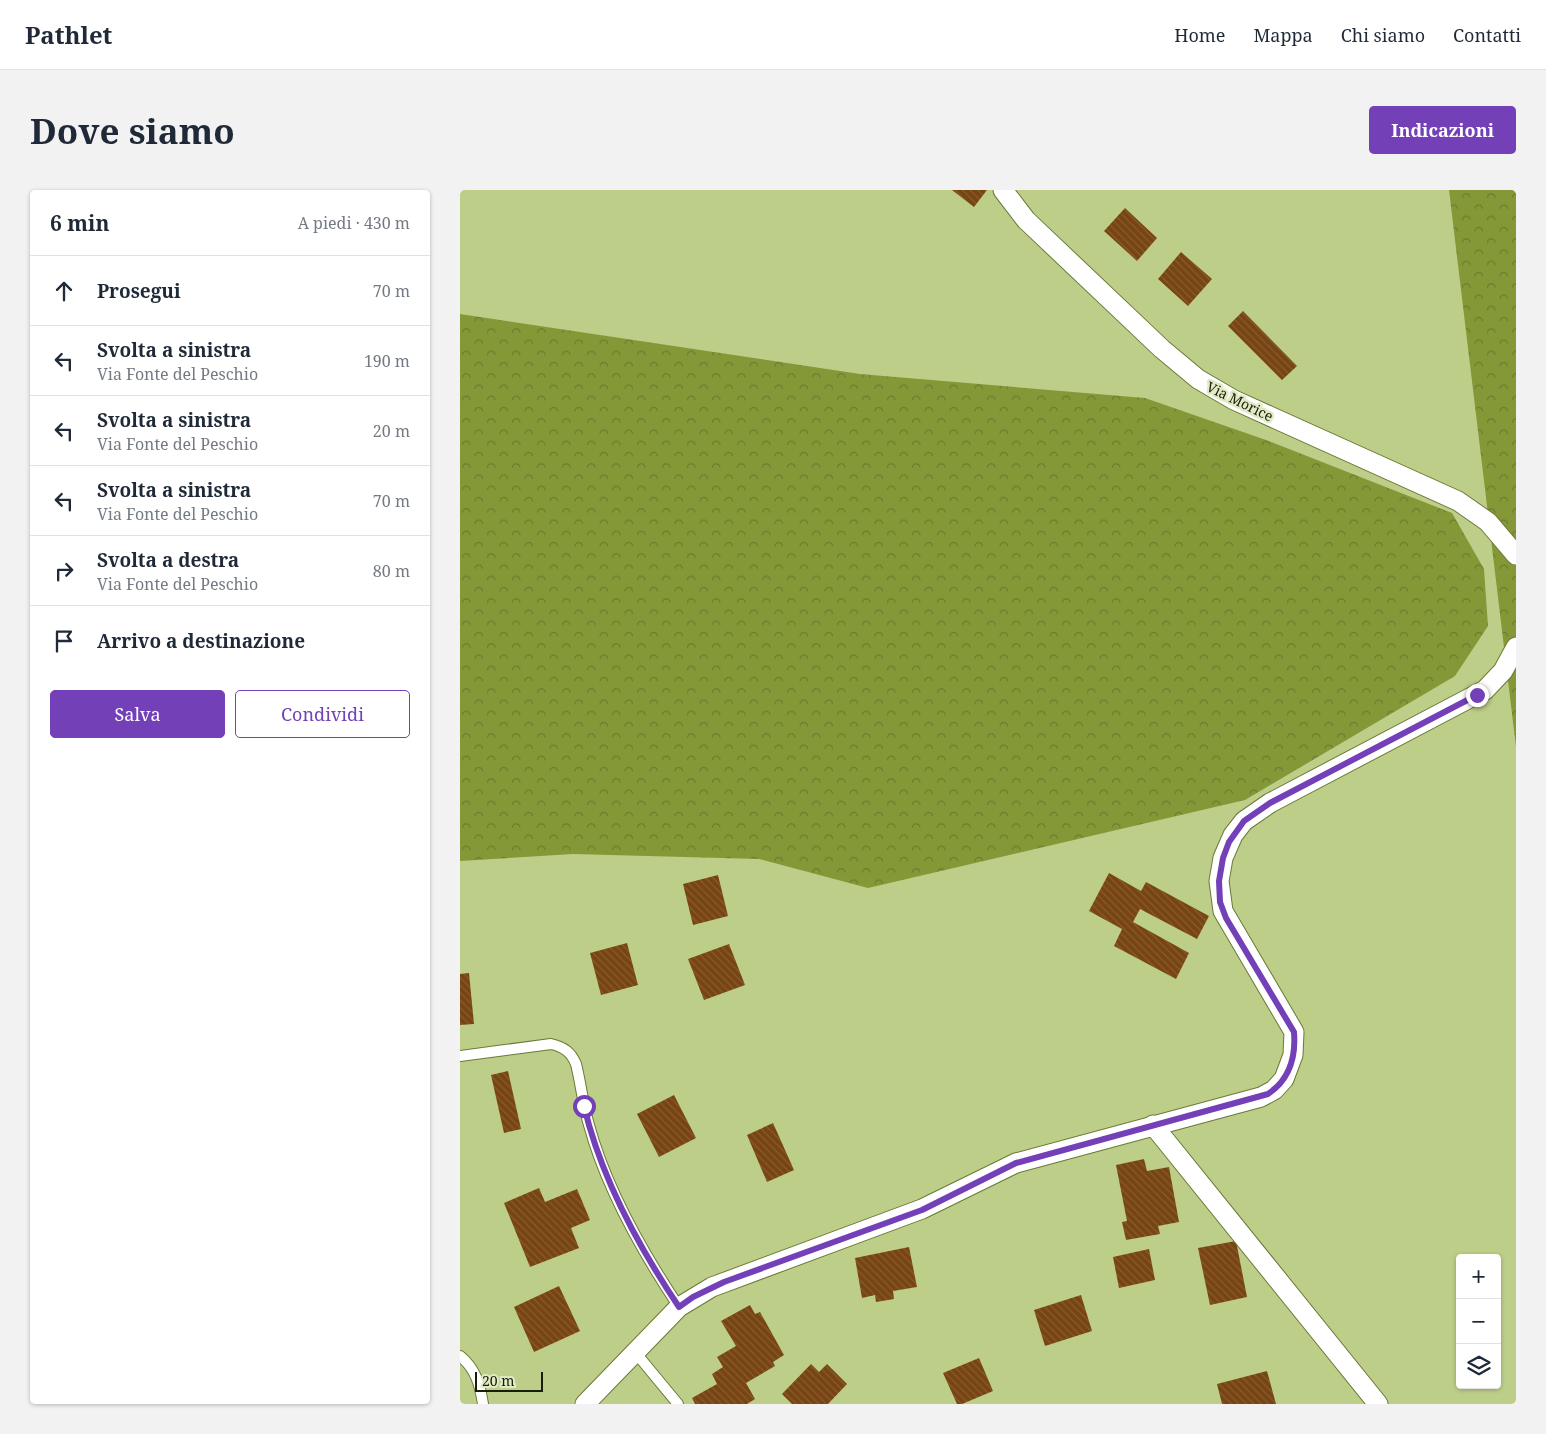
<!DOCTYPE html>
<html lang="it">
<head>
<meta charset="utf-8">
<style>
  body { margin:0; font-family:"Noto Serif",serif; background:#f2f2f3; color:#1f2937 }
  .controls { position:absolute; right:15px; bottom:15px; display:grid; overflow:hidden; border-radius:5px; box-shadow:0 1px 4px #0004 }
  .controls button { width:45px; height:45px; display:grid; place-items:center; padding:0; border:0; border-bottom:1px solid #e0e1e3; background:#fff; color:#1f2937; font:25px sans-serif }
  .scale { position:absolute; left:15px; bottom:12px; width:68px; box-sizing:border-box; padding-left:5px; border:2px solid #191e03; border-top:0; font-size:14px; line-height:18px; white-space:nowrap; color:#191e03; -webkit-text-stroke:4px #e1eac7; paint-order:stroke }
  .stop { position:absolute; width:15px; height:15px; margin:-11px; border:4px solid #7340b8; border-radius:50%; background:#fff }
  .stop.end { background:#7340b8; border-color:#fff; box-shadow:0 1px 5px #0008 }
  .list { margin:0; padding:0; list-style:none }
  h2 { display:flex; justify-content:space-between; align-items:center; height:65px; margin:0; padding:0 20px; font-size:21px }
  h2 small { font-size:16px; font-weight:400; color:#747a83 }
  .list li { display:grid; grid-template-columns:32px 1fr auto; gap:15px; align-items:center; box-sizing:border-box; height:70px; padding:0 20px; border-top:1px solid #e0e1e3 }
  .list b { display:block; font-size:19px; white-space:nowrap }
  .list p { margin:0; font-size:16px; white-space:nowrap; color:#747a83 }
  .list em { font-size:16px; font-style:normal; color:#747a83 }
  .actions { display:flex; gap:10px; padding:15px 20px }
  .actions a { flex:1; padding:11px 0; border:1px solid #7340b8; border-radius:5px; text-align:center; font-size:18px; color:#7340b8 }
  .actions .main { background:#7340b8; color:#fff }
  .icon { flex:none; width:28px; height:28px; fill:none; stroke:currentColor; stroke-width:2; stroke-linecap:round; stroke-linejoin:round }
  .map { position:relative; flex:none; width:1056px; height:1214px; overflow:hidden; border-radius:5px }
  header { display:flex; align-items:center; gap:30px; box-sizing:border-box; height:70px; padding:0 25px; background:#fff; border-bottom:1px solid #e0e1e3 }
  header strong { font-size:24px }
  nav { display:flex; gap:28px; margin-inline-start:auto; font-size:18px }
  .intro { display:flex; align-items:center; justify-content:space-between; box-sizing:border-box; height:120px; padding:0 30px }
  h1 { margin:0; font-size:35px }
  .button { padding:12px 22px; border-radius:5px; background:#7340b8; color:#fff; font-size:18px; font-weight:700 }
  main { display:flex; gap:30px; padding:0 30px }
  aside { flex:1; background:#fff; border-radius:5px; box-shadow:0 1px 4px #0004 }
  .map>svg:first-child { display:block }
  .forest { fill:url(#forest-crowns) }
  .building { fill:url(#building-back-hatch) }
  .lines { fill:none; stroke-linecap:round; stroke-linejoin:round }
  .service-casing { stroke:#6b7936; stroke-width:12 }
  .minor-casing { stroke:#6b7936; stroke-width:21 }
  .service { stroke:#fff; stroke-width:10 }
  .minor { stroke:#fff; stroke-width:19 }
  .route { stroke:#7340b8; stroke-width:6 }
  .labels { text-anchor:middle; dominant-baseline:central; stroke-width:5; stroke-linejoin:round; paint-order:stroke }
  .street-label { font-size:14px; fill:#191e03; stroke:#e1eac7 }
</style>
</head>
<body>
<header>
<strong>Pathlet</strong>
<nav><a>Home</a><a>Mappa</a><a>Chi siamo</a><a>Contatti</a></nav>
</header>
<div class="intro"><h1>Dove siamo</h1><a class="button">Indicazioni</a></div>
<main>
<aside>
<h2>6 min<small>A piedi · 430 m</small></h2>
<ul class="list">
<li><svg class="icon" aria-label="ahead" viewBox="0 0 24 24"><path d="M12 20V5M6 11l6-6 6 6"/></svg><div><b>Prosegui</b></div><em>70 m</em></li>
<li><svg class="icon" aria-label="left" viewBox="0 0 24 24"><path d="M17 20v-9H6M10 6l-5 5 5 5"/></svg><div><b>Svolta a sinistra</b><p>Via Fonte del Peschio</p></div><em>190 m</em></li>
<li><svg class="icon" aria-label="left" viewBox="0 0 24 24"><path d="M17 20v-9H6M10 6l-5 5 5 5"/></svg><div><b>Svolta a sinistra</b><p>Via Fonte del Peschio</p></div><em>20 m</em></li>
<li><svg class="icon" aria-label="left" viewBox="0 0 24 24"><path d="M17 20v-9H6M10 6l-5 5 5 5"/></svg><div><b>Svolta a sinistra</b><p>Via Fonte del Peschio</p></div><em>70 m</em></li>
<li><svg class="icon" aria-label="right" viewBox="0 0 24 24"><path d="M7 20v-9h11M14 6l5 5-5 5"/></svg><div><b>Svolta a destra</b><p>Via Fonte del Peschio</p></div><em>80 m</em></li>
<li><svg class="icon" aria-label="arrive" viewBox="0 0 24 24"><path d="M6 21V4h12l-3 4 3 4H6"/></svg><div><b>Arrivo a destinazione</b></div></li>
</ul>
<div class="actions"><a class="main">Salva</a><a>Condividi</a></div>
</aside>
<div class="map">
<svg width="1056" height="1214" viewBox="0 0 1056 1214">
  <defs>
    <pattern id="forest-crowns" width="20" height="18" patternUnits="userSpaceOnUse" patternTransform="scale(1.25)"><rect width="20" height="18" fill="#859838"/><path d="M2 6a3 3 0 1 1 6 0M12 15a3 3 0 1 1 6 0" fill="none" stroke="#6c7b2d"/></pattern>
    <pattern id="building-back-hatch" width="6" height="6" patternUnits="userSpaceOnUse" patternTransform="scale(1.25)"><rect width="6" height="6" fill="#784412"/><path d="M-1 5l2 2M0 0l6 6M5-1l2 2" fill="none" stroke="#855c32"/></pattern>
  </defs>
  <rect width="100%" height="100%" fill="#bdce88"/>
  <path class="forest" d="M989 0H1056V557Z
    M0 124 400 184 685 208 806 250 992 323 1024 379 1028 436 995 486 785 610 408 698 299 669 113 664 0 671Z"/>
  <path class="building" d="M492 0H527L514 17Z
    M665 18 697 48 677 71 644 41Z
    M721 62 752 89 728 116 698 89Z
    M783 121 837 176 822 190 768 136Z
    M649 683 681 701 686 692 749 726 737 749 680 719 673 732 729 763 716 789 654 756 662 739 629 721Z
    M258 685 268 726 233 735 223 694Z
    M167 753 178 795 141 805 130 763Z
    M269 754 285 795 244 810 228 769Z
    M9 783 14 834 0 835V784Z
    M48 881 61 939 44 943 31 885Z
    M214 905 236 948 199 967 177 924Z
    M313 933 334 980 307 992 287 945Z
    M684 969 687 981 709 977 719 1032 698 1036 700 1044 666 1050 662 1032 667 1031 656 975Z
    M79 998 85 1012 117 999 130 1030 111 1038 119 1058 70 1077 44 1013Z
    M776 1051 787 1107 750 1115 738 1058Z
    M449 1057 457 1097 433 1101 434 1109 416 1112 415 1105 402 1108 395 1068Z
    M689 1059 695 1090 659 1098 653 1067Z
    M99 1096 120 1141 74 1162 54 1117Z
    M621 1105 632 1141 585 1156 574 1120Z
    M290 1115 295 1124 300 1122 324 1165 313 1172 315 1176 286 1193 295 1209 287 1214H235L232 1208 257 1194 252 1184 263 1177 257 1167 276 1156 261 1131Z
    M519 1168 533 1201 502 1214H497L483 1183Z
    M351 1174 359 1182 367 1174 387 1194 368 1214H332L322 1204Z
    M807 1181 816 1214H762L757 1194Z"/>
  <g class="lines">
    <g class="service-casing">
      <path id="service" d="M0 866 91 854C104 857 111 862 116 874 121 894 123 915 129 935 146 998 183 1063 219 1117
        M175 1162 218 1214
        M0 1166C16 1179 20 1195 23 1214"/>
    </g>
    <g class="minor-casing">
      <path id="minor" d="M543 0 566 30 702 159 738 189 774 210 998 311 1028 332 1056 365
        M693 935 918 1214
        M125 1214 219 1117 252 1097 462 1019 556 973 801 907 814 900 824 889 833 865 834 842 763 721 759 691 763 668 773 645 784 631 810 613 1025 500 1043 481 1056 457"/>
    </g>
    <use href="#service" class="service"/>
    <use href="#minor" class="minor"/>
  </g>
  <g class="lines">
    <path class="route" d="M124 916C141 988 178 1056 219 1117L233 1107 264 1092 462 1020 556 973 808 904C829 890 836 867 834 842L766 728 760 712 759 691 763 668 769 652 784 631 810 613 1017 505"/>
  </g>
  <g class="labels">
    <g class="street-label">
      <text transform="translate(780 211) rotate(26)">Via Morice</text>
    </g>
  </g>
</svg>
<div class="controls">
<button>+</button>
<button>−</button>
<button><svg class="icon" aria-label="layers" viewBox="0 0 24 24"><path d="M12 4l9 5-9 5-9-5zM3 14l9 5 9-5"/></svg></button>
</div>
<div class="scale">20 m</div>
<div class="stop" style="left:124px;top:916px"></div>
<div class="stop end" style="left:1017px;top:505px"></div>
</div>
</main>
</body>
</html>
